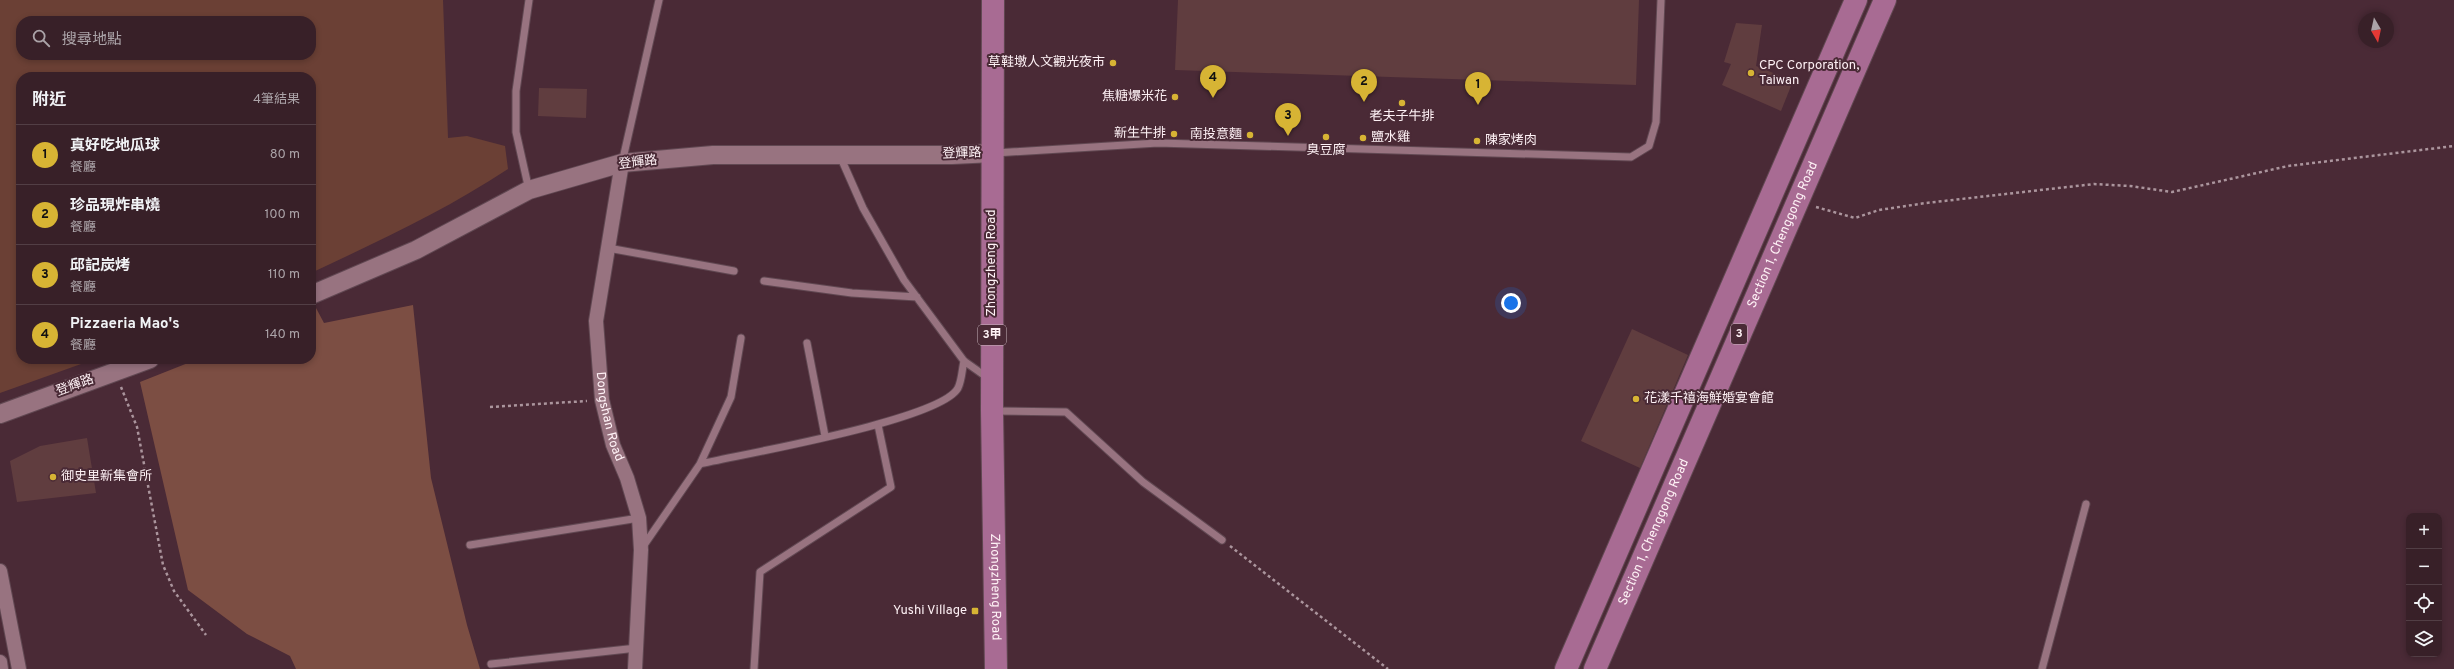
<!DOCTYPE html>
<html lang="zh-TW">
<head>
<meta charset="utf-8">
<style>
  body { margin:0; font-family:Overpass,"Noto Sans TC",sans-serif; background:#432d34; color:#f1f3f6 }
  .controls { position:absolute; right:12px; bottom:12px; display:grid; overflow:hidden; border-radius:8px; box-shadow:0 2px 6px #0003 }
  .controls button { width:36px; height:36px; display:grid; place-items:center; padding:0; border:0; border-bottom:1px solid #523e45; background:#382028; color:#f1f3f6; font:20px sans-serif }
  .compass { position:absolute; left:2358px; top:12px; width:36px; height:36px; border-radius:50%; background:#382028; box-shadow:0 2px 6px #0003; rotate:171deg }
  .you { position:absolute; left:1511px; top:303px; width:14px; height:14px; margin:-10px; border:3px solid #fff; border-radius:50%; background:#1a73e8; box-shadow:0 0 0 6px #1a73e833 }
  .badge { display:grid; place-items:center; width:26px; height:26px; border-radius:50%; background:#d7b434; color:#111; font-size:13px; font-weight:700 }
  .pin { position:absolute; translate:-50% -33px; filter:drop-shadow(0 1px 2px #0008) }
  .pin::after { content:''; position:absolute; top:21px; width:14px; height:12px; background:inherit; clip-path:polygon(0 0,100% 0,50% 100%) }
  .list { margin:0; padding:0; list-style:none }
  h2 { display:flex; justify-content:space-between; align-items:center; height:52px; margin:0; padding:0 16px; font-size:17px }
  h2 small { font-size:13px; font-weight:400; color:#aba3a8 }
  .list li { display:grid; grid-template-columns:26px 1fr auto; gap:12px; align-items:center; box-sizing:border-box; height:60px; padding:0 16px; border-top:1px solid #523e45 }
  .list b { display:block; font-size:15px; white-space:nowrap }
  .list p { margin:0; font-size:13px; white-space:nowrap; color:#aba3a8 }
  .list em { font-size:13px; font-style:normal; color:#aba3a8 }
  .icon { flex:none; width:22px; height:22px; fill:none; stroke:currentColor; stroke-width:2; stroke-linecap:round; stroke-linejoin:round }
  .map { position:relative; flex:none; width:2454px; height:669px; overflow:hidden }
  .search { position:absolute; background:#382028; box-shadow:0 2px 6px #0003; left:16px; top:16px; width:300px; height:44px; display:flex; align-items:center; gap:10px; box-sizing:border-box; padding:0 14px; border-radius:16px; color:#aba3a8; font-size:15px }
  .panel { position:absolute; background:#382028; box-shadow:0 2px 6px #0003; left:16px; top:72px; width:300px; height:292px; border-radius:16px }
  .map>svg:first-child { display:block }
  .green { fill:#6b4035; fill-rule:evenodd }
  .forest { fill:#7c4e43 }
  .building { fill:#603d3f }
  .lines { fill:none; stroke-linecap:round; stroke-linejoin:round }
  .service-casing { stroke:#614852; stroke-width:9 }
  .minor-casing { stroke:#614852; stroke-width:16 }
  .tertiary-casing { stroke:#614852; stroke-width:20 }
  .primary-casing { stroke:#614852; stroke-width:24 }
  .path { stroke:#ab959d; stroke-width:2.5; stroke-dasharray:3 3; stroke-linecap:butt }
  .service { stroke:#987380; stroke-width:7 }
  .minor { stroke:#987380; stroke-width:14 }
  .tertiary { stroke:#987380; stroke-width:18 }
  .primary { stroke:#a86b93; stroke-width:22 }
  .poi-dot { fill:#d7b434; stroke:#4a2a36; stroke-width:1.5 }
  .labels { text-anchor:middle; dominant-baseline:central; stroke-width:4; stroke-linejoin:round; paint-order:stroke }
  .shield { fill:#4a2a36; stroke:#c8b5bc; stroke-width:1 }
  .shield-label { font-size:12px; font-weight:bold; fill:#fef1f5 }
  .poi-label { font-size:13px; fill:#fef1f5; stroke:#4a2a36; text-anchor:end }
  .street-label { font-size:13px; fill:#fef1f5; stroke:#4a2a36 }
</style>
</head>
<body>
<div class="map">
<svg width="2454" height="669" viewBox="0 0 2454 669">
  <rect width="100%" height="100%" fill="#4a2a36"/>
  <path class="green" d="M0 0H443L448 138 467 136 505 146 508 169C446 210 379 241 311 273V77H21V359H95L0 393ZM21 21H311V55H21Z"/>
  <path class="forest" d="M413 305 431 478 467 625 480 669H296L290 656 247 634 188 590 140 382 198 359H311V310L316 308 324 323Z"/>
  <path class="building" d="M1178 0H1639L1636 85 1175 70Z
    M1736 23 1762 25 1756 66 1793 81 1781 111 1722 85 1731 64 1724 62Z
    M539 88 587 89 586 118 538 116Z
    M1632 329 1688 355 1640 468 1581 441Z
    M87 438 96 493 17 502 10 461 40 446Z"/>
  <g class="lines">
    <g class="service-casing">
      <path id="service" d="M995 153 1158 143 1631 157 1649 146 1656 122 1661 0
        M840 156 863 208 904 280 964 361 988 378
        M622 163 659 0
        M529 190 516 132V91L529 0
        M608 248 734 271
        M764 281 852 293 917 297
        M807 343 825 436
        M995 411 1066 412 1143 482 1222 540
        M700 464 731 397 741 338
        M470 545 639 518
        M642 548 700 464C743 454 941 420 958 388 962 380 962 369 964 361
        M491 664 637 648
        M754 669 760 572 891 487 878 425
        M2042 669 2086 504"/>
    </g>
    <g class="minor-casing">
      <g id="minor">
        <path id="s1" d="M622 163 596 321 602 400 613 445 627 478 639 518 641 550 635 669"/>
        <path d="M0 571 19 669"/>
        <path d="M0 662 1 669"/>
      </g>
    </g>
    <g class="tertiary-casing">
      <path id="tertiary" d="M311 295 416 250 529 190 622 163 713 155H952L993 153
        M0 414 150 359"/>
    </g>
    <g class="primary-casing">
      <g id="primary">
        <path id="s2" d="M993 0 992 411 996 669"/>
        <path d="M1566 669 1856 0"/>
        <path id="s3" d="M1595 669 1885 0"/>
      </g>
    </g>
    <path class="path" d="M1816 207 1855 218 1879 210 1926 203 2094 184 2130 186 2172 192 2288 166 2454 146
      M121 387 137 427 163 565 174 591 206 635
      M490 407 587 401
      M1230 546 1388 669"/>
    <use href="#service" class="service"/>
    <use href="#minor" class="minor"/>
    <use href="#tertiary" class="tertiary"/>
    <use href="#primary" class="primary"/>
  </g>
  <g class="poi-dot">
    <circle cx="1113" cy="63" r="4"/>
    <circle cx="1751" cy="73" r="4"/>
    <circle cx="1175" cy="97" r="4"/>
    <circle cx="1402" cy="103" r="4"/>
    <circle cx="1174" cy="134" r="4"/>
    <circle cx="1250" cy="135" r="4"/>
    <circle cx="1326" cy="137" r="4"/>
    <circle cx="1363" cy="138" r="4"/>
    <circle cx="1477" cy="141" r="4"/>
    <circle cx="1636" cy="399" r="4"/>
    <circle cx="53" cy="477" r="4"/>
    <rect x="971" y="607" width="8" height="8" rx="2"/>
  </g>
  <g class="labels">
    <g class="shield">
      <rect x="1731" y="324" width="16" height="20" rx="3"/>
      <rect x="978" y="325" width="28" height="20" rx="3"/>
    </g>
    <g class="shield-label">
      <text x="1739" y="334">3</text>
      <text x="992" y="335">3甲</text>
    </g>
    <g class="poi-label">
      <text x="1105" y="63">草鞋墩人文觀光夜市</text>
      <text x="1759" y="66" text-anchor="start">CPC Corporation,<tspan x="1759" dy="15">Taiwan</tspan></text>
      <text x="1167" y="97">焦糖爆米花</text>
      <text x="1402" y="117" text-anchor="middle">老夫子牛排</text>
      <text x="1166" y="134">新生牛排</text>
      <text x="1242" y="135">南投意麵</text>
      <text x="1371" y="138" text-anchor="start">鹽水雞</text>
      <text x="1485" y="141" text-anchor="start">陳家烤肉</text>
      <text x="1326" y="151" text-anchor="middle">臭豆腐</text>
      <text x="1644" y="399" text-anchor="start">花漾千禧海鮮婚宴會館</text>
      <text x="61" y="477" text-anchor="start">御史里新集會所</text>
      <text x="967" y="611">Yushi Village</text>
    </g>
    <g class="street-label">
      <text transform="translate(962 154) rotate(-2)">登輝路</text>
      <text transform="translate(638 163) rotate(-7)">登輝路</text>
      <text stroke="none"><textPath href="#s3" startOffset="473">Section 1, Chenggong Road</textPath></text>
      <text transform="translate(992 263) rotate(-90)">Zhongzheng Road</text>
      <text transform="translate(75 386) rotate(-20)">登輝路</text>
      <text stroke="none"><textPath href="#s1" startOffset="257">Dongshan Road</textPath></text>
      <text stroke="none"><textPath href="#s3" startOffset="149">Section 1, Chenggong Road</textPath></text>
      <text stroke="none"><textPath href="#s2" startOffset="587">Zhongzheng Road</textPath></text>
    </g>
  </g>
</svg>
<div class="controls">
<button>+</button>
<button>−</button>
<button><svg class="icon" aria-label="locate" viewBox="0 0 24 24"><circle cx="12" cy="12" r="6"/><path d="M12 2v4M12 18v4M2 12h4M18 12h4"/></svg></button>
<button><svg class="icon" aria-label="layers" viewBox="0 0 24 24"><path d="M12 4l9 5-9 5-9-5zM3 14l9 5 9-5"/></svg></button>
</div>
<svg class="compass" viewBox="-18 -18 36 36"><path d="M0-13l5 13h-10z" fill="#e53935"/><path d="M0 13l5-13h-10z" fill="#aba3a8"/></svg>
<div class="you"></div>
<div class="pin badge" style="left:1478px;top:105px">1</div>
<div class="pin badge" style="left:1364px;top:102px">2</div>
<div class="pin badge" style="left:1288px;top:136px">3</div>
<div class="pin badge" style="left:1213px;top:98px">4</div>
<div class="search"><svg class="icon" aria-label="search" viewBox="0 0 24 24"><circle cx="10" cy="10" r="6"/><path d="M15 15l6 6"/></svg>搜尋地點</div>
<section class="panel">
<h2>附近<small>4筆結果</small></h2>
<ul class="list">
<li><span class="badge">1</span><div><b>真好吃地瓜球</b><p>餐廳</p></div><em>80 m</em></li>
<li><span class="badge">2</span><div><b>珍品現炸串燒</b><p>餐廳</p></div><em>100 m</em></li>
<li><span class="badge">3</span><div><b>邱記炭烤</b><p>餐廳</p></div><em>110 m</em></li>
<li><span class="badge">4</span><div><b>Pizzaeria Mao's</b><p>餐廳</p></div><em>140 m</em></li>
</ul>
</section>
</div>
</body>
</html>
